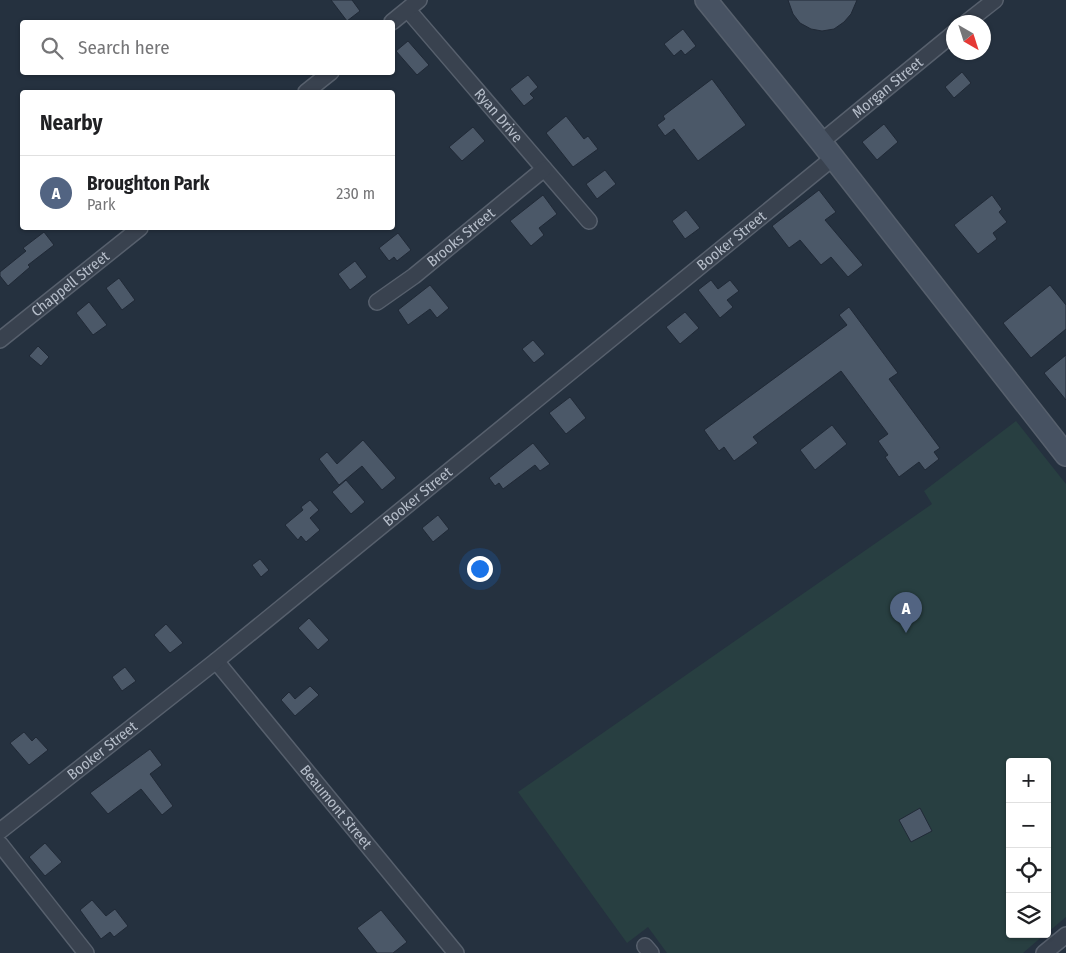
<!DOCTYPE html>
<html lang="en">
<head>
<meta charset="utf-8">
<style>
  body { margin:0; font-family:"Fira Sans Condensed",sans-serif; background:#f2f2f2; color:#202124 }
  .controls { position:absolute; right:15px; bottom:15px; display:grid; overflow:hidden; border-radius:5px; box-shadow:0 1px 4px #0004 }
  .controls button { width:45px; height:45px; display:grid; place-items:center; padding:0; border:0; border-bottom:1px solid #e0e0e0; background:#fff; color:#202124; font:25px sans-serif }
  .compass { position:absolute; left:946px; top:15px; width:45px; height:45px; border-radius:50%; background:#fff; box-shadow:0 1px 4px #0004; rotate:141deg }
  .you { position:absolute; left:479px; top:568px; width:18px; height:18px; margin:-12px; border:4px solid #fff; border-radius:50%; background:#1a73e8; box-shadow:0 0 0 8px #1a73e833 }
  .badge { display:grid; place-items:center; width:32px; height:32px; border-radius:50%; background:#526482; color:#fff; font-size:16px; font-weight:700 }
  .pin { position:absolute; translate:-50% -41px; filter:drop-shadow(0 1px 2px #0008) }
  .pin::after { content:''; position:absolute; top:26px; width:18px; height:15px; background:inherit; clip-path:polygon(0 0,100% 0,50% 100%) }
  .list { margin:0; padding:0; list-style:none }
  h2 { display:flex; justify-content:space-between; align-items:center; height:65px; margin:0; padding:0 20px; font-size:21px }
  h2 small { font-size:16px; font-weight:400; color:#757577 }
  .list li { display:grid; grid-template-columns:32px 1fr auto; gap:15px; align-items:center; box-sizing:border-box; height:75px; padding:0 20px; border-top:1px solid #e0e0e0 }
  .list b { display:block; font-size:19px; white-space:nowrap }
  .list p { margin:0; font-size:16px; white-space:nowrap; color:#757577 }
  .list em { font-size:16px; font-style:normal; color:#757577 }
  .icon { flex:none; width:28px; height:28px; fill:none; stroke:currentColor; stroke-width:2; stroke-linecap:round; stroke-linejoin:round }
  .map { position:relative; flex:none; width:1066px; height:953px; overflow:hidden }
  .search { position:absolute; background:#fff; box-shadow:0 1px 4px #0004; left:20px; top:20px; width:375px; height:55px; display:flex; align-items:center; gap:12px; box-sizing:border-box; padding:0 18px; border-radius:5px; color:#757577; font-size:19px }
  .panel { position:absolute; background:#fff; box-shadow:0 1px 4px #0004; left:20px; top:90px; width:375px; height:140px; border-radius:5px }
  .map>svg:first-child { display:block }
  .green { fill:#283f41 }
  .building { fill:#4b5868; stroke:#202936 }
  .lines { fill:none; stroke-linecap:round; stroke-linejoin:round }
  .street-casing { stroke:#57606d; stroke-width:18 }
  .secondary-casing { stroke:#57606d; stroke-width:24 }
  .street { stroke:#39424f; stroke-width:15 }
  .secondary { stroke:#475262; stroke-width:21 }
  .labels { text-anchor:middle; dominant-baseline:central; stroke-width:4; stroke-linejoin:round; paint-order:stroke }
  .street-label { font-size:15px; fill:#b6beca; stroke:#1e2734 }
</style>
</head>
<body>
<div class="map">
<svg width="1066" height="953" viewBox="0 0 1066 953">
  <rect width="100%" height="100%" fill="#25313f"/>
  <path class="green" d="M1016 421 1066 484V917L1047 933V762H1010V934H1045L1023 953H667L648 927 627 943 518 792 932 504 924 491Z"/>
  <path class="building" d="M331 0H352L360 11 347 21Z
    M788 0H857L851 14 844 22 834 29 822 31 811 29 800 23 793 14Z
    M683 29 696 46 685 55 681 50 674 56 664 44Z
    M408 41 429 65 417 75 396 51Z
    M962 72 971 83 954 98 945 87Z
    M528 75 538 87 530 94 534 98 524 106 510 89Z
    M712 79 746 125 698 161 674 129 665 136 657 125 665 119 663 116Z
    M566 116 584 139 588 136 598 149 573 167 546 133Z
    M884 124 898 142 877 160 862 142Z
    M473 127 485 141 462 161 449 147Z
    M605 170 616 184 597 199 586 184Z
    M819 190 836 212 825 220 863 265 848 277 831 257 821 265 800 240 789 248 772 226Z
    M543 195 557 214 539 228 544 235 531 246 510 221Z
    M992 195 1002 209 999 212 1007 222 993 233 997 239 978 254 954 225Z
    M686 210 700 228 685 239 672 221Z
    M44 232 54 245 28 265 30 267 8 286 0 276V272L26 251 23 248Z
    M398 233 411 250 397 261 394 257 389 261 379 248Z
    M355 261 367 277 350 290 338 274Z
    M119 278 135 300 122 310 106 288Z
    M711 280 718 289 730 280 739 291 727 300 733 307 720 318 698 290Z
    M430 285 449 308 437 318 430 309 408 325 398 310Z
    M1050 285 1066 305V329L1031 358 1003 323Z
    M89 302 107 325 93 335 76 313Z
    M849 307 898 373 889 379 940 448 934 452 939 459 925 470 919 462 899 477 885 457 888 455 878 441 888 434 841 371 753 437 758 443 734 461 724 447 719 451 704 430 847 325 839 315Z
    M685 312 699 328 680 344 666 327Z
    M533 340 545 354 534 363 522 349Z
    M38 346 49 357 41 366 29 356Z
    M1066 355V400L1044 373Z
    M570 397 586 418 566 434 549 413Z
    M832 425 847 444 815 470 800 450Z
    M363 440 396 478 382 490 362 466 339 485 319 459 327 452 337 464Z
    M533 443 550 464 540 471 535 465 503 489 499 483 495 486 489 478Z
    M346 480 365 502 351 514 332 492Z
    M310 500 319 510 310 518 320 530 306 542 301 536 298 540 285 525 303 510 301 507Z
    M438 515 449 529 433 542 422 528Z
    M260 559 269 570 261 577 252 565Z
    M309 618 329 640 318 650 298 628Z
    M166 624 183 643 170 653 154 635Z
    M125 667 136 681 122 691 112 677Z
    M310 686 319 695 295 716 281 700 289 692 295 699Z
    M24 732 32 741 36 737 48 750 29 765 10 743Z
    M150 749 162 765 150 774 173 806 162 815 141 789 108 814 90 793Z
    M920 808 932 831 911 842 899 820Z
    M45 843 62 862 45 876 29 857Z
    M92 900 106 916 115 909 128 926 114 937 110 932 101 939 80 910Z
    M381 910 407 942 393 953H377L357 928Z"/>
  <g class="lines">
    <g class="street-casing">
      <g id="street">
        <path id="s1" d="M408 10 589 221"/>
        <path d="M392 22 419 0"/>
        <path d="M967 22 995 0"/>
        <path d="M306 92 331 72"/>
        <path id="s2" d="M821 142 954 33"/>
        <path id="s3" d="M377 302 414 276 544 169"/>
        <path id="s4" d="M0 340 140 228"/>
        <path id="s5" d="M216 661 456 953"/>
        <path id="s6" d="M0 831 216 661 833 158"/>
        <path d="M0 844 86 953"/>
        <path d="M645 946 651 953"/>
        <path d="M1044 953 1066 935"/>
      </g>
    </g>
    <g class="secondary-casing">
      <path id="secondary" d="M706 0 821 142 1066 455"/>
    </g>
    <use href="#street" class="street"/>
    <use href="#secondary" class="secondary"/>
  </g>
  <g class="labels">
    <g class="street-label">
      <text stroke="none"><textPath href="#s2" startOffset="86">Morgan Street</textPath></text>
      <text stroke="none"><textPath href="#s1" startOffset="139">Ryan Drive</textPath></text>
      <text stroke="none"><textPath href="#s3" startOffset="106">Brooks Street</textPath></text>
      <text stroke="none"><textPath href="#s6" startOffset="940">Booker Street</textPath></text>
      <text stroke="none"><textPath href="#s4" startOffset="90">Chappell Street</textPath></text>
      <text stroke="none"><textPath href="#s6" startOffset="535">Booker Street</textPath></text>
      <text stroke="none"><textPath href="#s6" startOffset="130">Booker Street</textPath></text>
      <text stroke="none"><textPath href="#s5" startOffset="189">Beaumont Street</textPath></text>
    </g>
  </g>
</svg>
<div class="controls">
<button>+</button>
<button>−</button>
<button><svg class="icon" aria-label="locate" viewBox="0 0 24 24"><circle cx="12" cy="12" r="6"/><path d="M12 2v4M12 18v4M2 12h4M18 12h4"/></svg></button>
<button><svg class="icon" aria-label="layers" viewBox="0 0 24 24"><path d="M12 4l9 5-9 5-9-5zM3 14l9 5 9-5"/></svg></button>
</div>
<svg class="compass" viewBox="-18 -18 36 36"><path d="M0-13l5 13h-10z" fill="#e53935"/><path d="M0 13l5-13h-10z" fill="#757577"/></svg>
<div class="you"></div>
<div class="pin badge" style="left:906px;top:633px">A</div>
<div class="search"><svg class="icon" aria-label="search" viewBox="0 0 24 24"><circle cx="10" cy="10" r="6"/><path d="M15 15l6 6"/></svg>Search here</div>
<section class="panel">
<h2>Nearby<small></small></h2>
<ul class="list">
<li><span class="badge">A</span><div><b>Broughton Park</b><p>Park</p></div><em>230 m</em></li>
</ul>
</section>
</div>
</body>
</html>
